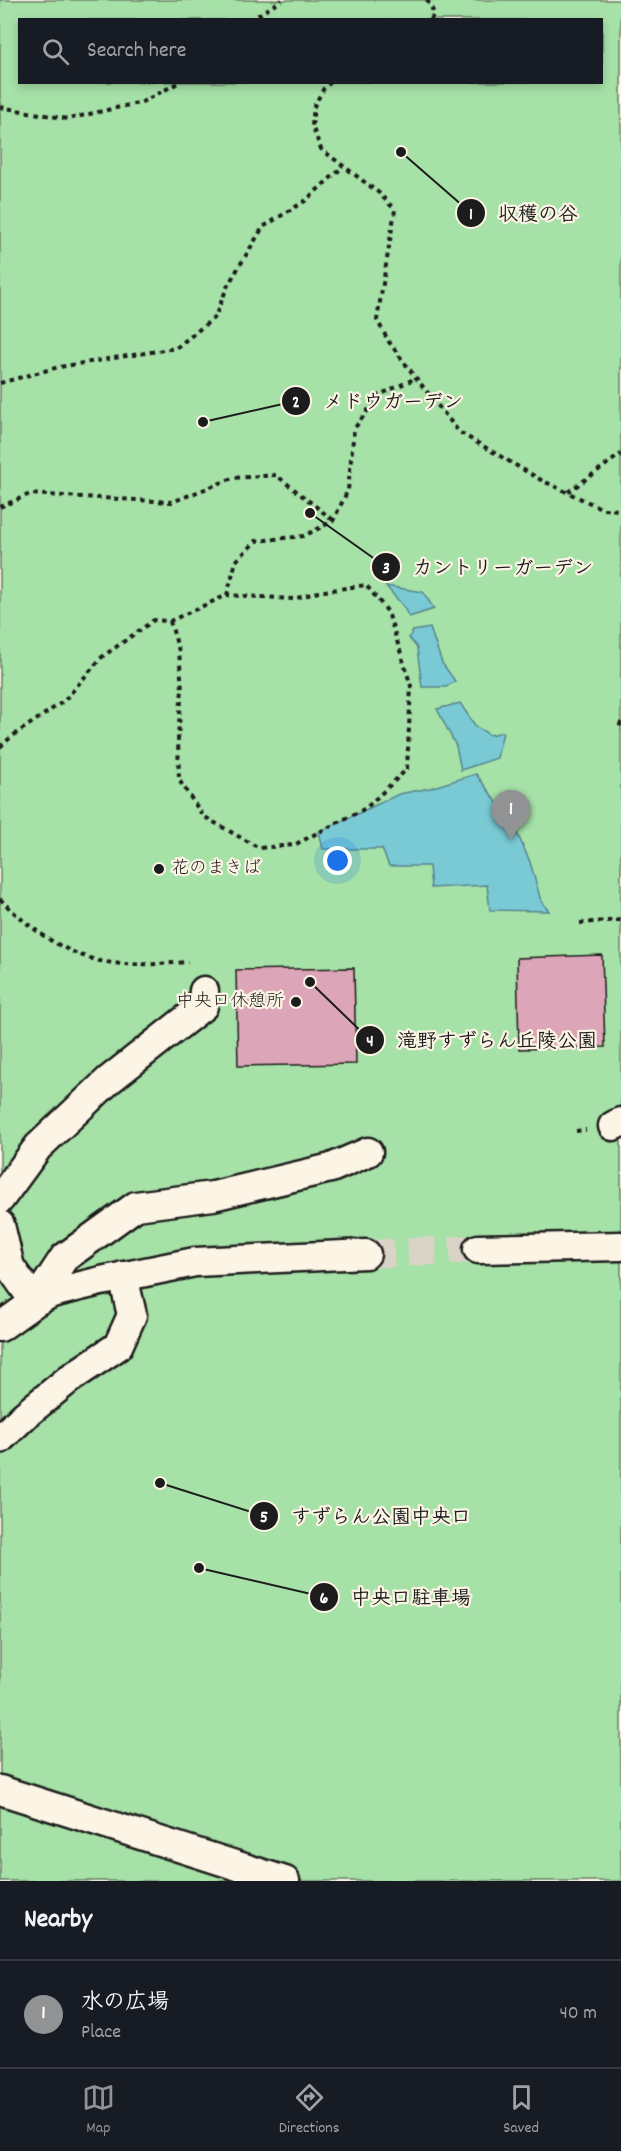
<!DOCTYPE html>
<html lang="en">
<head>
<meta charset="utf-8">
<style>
  body { margin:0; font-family:Dekko,"Klee One",sans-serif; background:#242831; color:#f1f3f6 }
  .you { position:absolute; left:338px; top:861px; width:21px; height:21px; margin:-15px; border:4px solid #fff; border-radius:50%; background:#1a73e8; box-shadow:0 0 0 9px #1a73e833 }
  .badge { display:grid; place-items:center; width:39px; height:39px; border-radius:50%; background:#919294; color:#fff; font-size:20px; font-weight:700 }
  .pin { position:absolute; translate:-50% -50px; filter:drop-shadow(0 2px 3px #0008) }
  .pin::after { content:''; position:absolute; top:32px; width:21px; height:18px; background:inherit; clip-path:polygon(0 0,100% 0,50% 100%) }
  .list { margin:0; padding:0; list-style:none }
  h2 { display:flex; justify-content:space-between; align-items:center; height:78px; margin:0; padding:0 24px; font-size:26px }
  h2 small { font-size:20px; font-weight:400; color:#9ea1a6 }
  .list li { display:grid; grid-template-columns:39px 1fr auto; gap:18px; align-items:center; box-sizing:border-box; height:108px; padding:0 24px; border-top:2px solid #363941 }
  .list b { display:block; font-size:22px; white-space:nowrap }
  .list p { margin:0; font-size:20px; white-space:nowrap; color:#9ea1a6 }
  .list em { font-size:20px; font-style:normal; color:#9ea1a6 }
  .icon { flex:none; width:33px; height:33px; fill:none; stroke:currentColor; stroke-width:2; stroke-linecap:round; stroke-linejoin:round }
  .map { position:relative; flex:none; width:621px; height:1881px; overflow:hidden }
  .search { position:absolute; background:#171b24; box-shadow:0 3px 9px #0003; left:18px; right:18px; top:18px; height:66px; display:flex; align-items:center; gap:15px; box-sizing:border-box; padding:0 21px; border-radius:0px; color:#9ea1a6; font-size:22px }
  .sheet { height:186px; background:#171b24 }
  nav { display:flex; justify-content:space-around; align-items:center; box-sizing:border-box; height:84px; border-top:2px solid #363941; background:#171b24; font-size:16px; color:#9ea1a6 }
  nav a { display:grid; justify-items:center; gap:3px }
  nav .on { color:#919294 }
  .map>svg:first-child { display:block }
  .green { fill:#a6e1a7; stroke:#617e62; stroke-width:1.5; fill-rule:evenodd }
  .water { fill:#7acad6; stroke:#54848c; stroke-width:1.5 }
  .building { fill:#dda5b8; stroke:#1c1c1c; stroke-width:1.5 }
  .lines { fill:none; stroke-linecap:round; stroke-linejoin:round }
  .minor-tunnel { stroke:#dad4c7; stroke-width:28; stroke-dasharray:28 14; stroke-linecap:butt }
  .minor-casing { stroke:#1c1c1c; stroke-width:33 }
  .path { stroke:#1c1c1c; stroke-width:4; stroke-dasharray:4.5 4.5; stroke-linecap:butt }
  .minor { stroke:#fcf5e5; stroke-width:28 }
  .poi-dot { fill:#1c1c1c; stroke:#fcf5e5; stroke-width:2 }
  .labels { text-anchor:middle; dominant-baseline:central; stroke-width:4.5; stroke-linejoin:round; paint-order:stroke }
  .poi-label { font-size:18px; fill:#1c1c1c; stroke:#fcf5e5; text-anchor:start }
  .leader { fill:none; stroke:#1c1c1c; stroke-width:2 }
  .callout-dot { fill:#1c1c1c; stroke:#fcf5e5; stroke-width:2 }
  .mark-label { font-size:18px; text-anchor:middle; font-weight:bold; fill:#fff }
  .callout-label { font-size:20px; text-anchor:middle; font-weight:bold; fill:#1c1c1c; stroke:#fcf5e5; stroke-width:4.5; stroke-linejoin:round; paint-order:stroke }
</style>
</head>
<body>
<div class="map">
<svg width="621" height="1881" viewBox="0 0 621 1881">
  <rect width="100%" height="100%" fill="#fcf5e5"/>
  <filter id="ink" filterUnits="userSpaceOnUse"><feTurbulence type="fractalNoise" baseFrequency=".0167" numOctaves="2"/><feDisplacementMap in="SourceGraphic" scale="12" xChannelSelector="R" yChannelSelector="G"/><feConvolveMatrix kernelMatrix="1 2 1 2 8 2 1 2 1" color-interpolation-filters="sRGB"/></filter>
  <g filter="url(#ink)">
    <path class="green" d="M0 0H621V1881H0ZM20 20H602V82H20Z"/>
    <path class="water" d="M386 586 423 592 434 609 409 617 403 606Z
      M430 628 442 663 455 681 446 687H422L417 648 409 638 413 631Z
      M460 703 476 727 490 735 503 732 497 758 461 770 456 746 437 709Z
      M476 774 513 824 530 862 541 901 549 911 490 910 487 885 431 888 429 866H389L382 849H323L319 832 399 794 430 788Z"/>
    <path class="building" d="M602 955 605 1047 519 1049 517 958Z
      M354 968 356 1064 238 1066 236 970Z"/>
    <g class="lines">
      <path class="minor-tunnel" d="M366 1254 478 1249"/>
      <g class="minor-casing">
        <path id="minor" d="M613 1126 621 1122
          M0 1199 38 1147 109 1080 203 1006 204 991
          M0 1225 10 1267 35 1302 64 1258 136 1206 213 1196 331 1168 368 1152
          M478 1249 621 1246
          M0 1327 35 1302 52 1293 101 1281 195 1262 366 1254
          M0 1439 25 1415 69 1379 118 1346 132 1315 123 1276
          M0 1790 285 1881"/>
      </g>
      <path class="path" d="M427 0 434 13 431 20
        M250 20 282 0
        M331 82 324 88 314 106 312 126 321 149 379 193 395 210 377 320 389 342 416 378 459 432 541 480 603 509 621 510
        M0 107 68 119 142 102 180 82
        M0 383 59 367 176 348 215 317 228 285 263 227 305 201 343 167
        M568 492 621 454
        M0 507 30 494 172 502 233 478 276 475 333 520
        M170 621 179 651 182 689 178 736 179 780 203 816 259 848 294 845 366 808 407 769 411 686 388 612 366 585 318 592 294 599 227 595
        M621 722 619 728 621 730
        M0 747 11 737 64 701 102 657 154 620 170 621 227 595 236 561 256 541 304 536 333 521 348 490 354 429 379 395 416 378
        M0 899C27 926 58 950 96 960 125 967 158 964 188 962
        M580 923 621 920
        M576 1131 586 1130"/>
      <use href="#minor" class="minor"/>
    </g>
  </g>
  <g class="poi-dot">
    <circle cx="159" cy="869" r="6"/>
    <circle cx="296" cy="1002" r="6"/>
  </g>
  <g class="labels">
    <g class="poi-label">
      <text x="171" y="869">花のまきば</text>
      <text x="284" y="1002" text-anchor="end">中央口休憩所</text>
    </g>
  </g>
  <path class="leader" d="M401 152L471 213M203 422L296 401M310 513L386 567M310 982L370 1040M160 1483L264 1516M199 1568L324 1597"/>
  <g class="callout-dot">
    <circle cx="401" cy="152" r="6"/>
    <circle cx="203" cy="422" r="6"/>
    <circle cx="310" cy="513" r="6"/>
    <circle cx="310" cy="982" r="6"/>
    <circle cx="160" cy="1483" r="6"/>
    <circle cx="199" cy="1568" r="6"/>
    <circle cx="471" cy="213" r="15"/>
    <circle cx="296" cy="401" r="15"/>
    <circle cx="386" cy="567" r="15"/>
    <circle cx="370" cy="1040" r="15"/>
    <circle cx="264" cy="1516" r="15"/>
    <circle cx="324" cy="1597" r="15"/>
  </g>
  <g class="mark-label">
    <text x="471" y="219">1</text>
    <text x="296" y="407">2</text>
    <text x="386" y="573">3</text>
    <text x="370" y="1046">4</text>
    <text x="264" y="1522">5</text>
    <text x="324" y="1603">6</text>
  </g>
  <g class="callout-label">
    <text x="538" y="220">収穫の谷</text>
    <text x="393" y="408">メドウガーデン</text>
    <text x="503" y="574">カントリーガーデン</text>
    <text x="497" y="1047">滝野すずらん丘陵公園</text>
    <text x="381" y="1523">すずらん公園中央口</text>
    <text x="411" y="1604">中央口駐車場</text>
  </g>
</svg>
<div class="you"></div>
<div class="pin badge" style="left:511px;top:840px">1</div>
<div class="search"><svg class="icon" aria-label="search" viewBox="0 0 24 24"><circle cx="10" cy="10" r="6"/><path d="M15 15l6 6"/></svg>Search here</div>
</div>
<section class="sheet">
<h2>Nearby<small></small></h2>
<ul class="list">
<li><span class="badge">1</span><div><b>水の広場</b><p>Place</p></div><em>40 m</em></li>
</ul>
</section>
<nav>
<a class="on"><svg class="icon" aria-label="map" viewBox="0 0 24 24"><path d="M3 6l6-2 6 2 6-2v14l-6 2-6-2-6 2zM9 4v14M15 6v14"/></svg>Map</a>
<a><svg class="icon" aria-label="directions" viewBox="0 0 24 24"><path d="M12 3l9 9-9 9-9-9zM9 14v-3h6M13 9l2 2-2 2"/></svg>Directions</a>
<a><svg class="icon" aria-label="saved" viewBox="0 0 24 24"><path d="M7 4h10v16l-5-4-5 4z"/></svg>Saved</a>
</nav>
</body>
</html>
